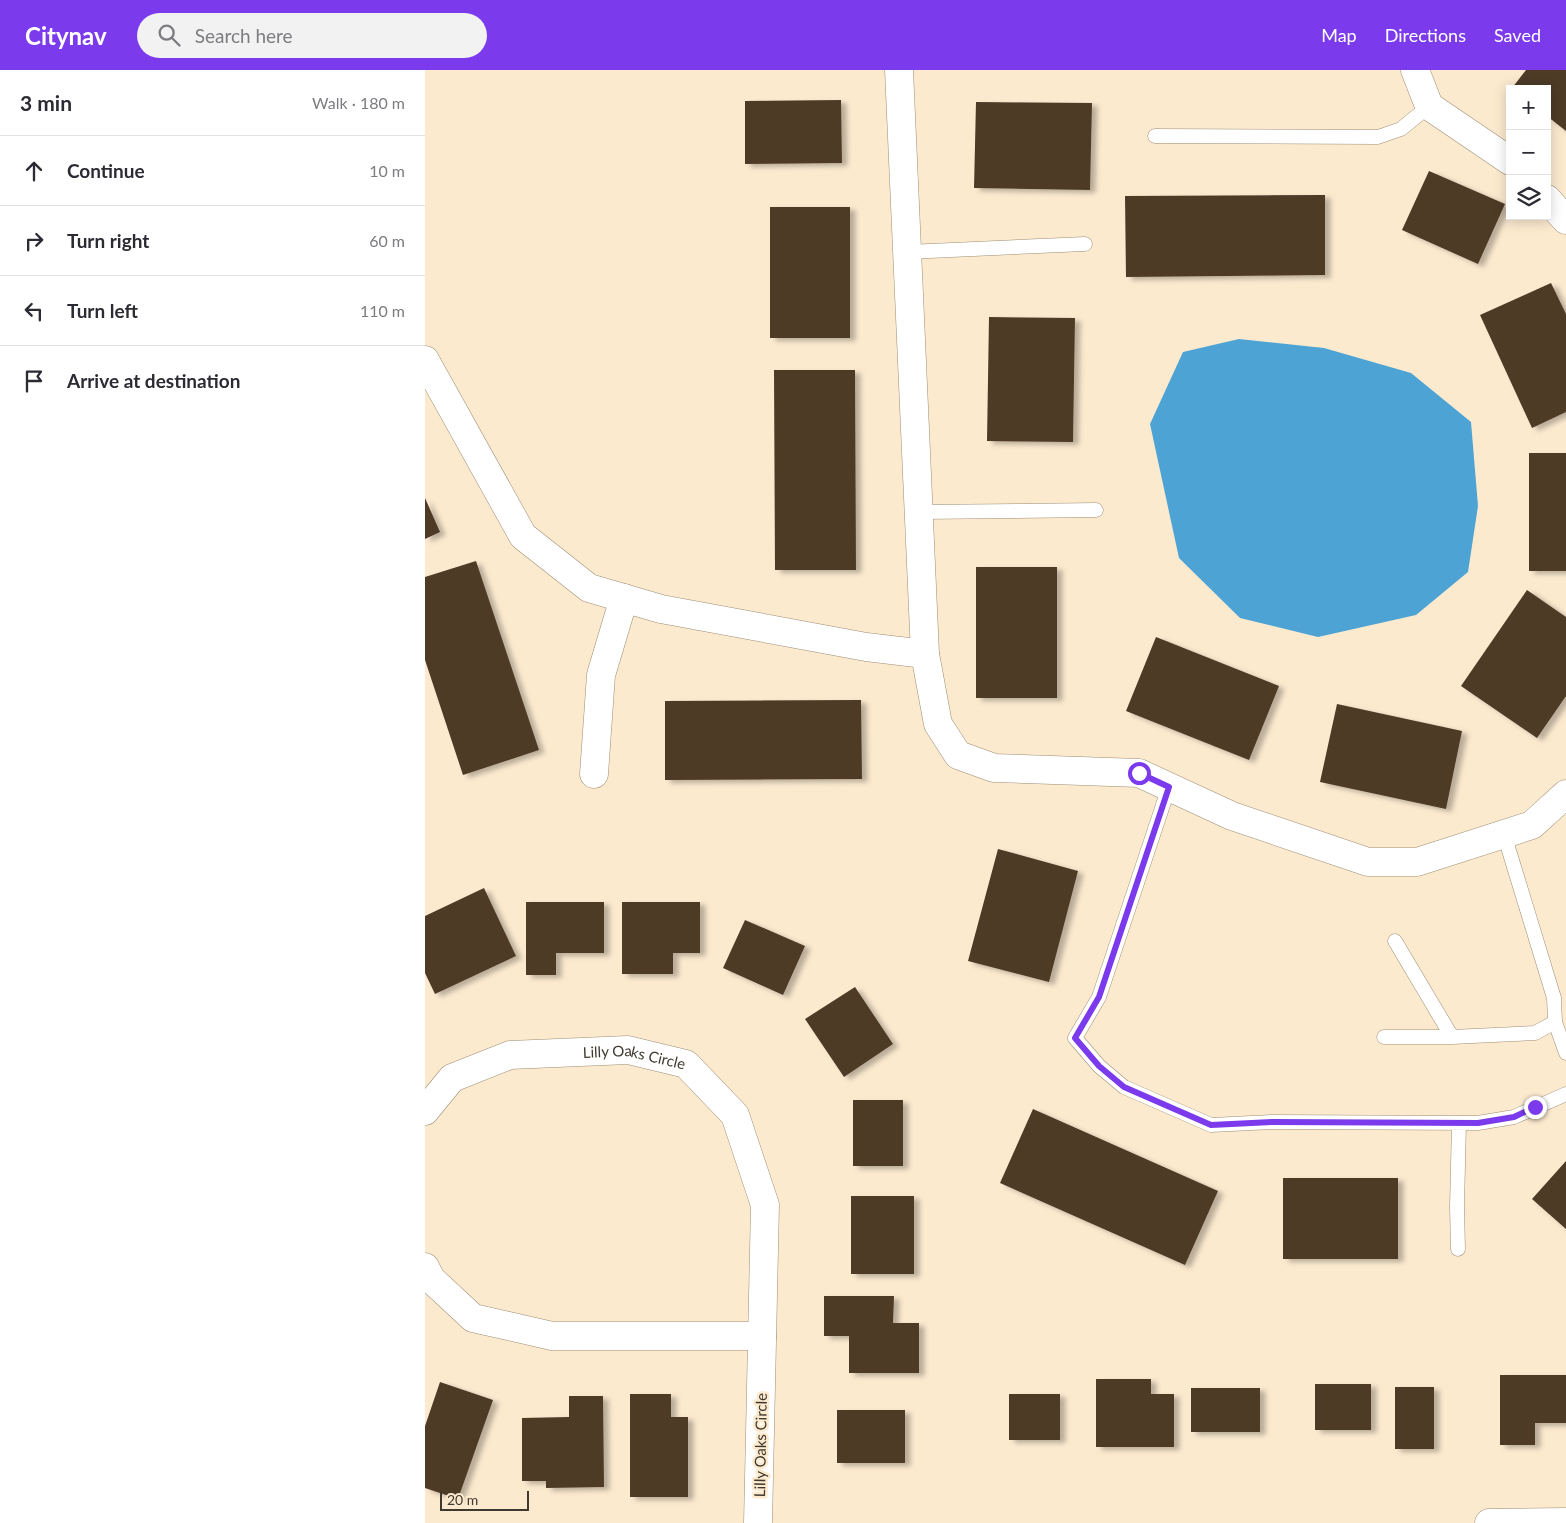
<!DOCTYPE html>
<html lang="en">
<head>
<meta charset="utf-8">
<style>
  body { margin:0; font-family:Lato,sans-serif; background:#f2f2f3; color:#2b2b33 }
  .controls { position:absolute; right:15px; top:15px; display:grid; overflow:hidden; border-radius:0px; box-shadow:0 2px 12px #0003 }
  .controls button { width:45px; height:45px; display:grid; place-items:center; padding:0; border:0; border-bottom:1px solid #e1e1e2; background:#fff; color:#2b2b33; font:25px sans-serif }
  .scale { position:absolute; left:15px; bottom:12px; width:89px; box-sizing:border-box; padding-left:5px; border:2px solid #3f382e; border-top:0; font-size:14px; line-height:18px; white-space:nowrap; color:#3f382e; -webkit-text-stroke:4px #fceacf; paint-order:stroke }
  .stop { position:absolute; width:15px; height:15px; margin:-11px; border:4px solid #7c3aed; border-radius:50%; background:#fff }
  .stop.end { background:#7c3aed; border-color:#fff; box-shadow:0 1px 5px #0008 }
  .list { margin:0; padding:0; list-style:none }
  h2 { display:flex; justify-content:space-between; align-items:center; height:65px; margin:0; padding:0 20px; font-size:21px }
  h2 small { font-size:16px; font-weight:400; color:#7c7c81 }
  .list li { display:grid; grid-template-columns:32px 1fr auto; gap:15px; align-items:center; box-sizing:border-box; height:70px; padding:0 20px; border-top:1px solid #e1e1e2 }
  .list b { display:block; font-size:19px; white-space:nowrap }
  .list em { font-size:16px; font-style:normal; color:#7c7c81 }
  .icon { flex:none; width:28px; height:28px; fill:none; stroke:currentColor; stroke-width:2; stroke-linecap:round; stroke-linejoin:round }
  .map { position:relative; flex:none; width:1141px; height:1453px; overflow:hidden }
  header { display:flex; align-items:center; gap:30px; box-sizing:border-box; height:70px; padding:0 25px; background:#7c3aed; color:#fff }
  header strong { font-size:24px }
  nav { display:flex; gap:28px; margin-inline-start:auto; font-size:18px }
  .search { width:350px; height:45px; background:#f2f2f3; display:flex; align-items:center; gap:12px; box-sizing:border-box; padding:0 18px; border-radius:28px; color:#7c7c81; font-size:19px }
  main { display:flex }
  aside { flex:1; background:#fff }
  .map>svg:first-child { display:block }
  .water { fill:#4ea3d5 }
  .building { fill:#4e3a28; filter:url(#shadow) }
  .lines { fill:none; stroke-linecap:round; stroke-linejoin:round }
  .lane-casing { stroke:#9d8d74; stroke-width:15 }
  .street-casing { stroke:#9d8d74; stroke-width:29 }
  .lane { stroke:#fff; stroke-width:14 }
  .street { stroke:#fff; stroke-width:28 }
  .route { stroke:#7c3aed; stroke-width:6 }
  .labels { text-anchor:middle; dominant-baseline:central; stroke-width:5; stroke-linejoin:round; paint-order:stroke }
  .street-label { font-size:15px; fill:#3f382e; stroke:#fceacf }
</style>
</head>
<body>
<header>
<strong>Citynav</strong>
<div class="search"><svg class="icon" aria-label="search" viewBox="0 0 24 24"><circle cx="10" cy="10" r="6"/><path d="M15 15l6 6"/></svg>Search here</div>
<nav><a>Map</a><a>Directions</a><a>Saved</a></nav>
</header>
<main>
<aside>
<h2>3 min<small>Walk · 180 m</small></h2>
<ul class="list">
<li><svg class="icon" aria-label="ahead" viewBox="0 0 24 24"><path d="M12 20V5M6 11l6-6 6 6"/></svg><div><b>Continue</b></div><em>10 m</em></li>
<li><svg class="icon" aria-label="right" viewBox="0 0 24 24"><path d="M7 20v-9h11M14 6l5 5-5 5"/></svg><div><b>Turn right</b></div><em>60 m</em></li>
<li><svg class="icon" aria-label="left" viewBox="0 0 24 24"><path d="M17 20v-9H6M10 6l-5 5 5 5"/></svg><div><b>Turn left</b></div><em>110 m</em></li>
<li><svg class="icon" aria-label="arrive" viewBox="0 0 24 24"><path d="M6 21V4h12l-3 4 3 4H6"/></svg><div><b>Arrive at destination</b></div></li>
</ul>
</aside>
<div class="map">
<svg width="1141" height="1453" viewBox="0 0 1141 1453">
  <defs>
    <filter id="shadow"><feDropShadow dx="5.5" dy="3" stdDeviation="2.5" flood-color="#0004"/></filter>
  </defs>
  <rect width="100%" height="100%" fill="#fceacf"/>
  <path class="water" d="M814 269 899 278 986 303 1046 352 1053 436 1043 502 991 545 893 567 815 548 754 488 725 354 758 282Z"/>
  <path class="building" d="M1101 0H1141V61L1122 46V19L1087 18Z
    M416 30 417 93 320 94V31Z
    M551 32 667 33 665 120 549 118Z
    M1004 101 1080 134 1053 194 977 160Z
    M900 125V205L701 207 700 126Z
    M345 137H425V268H345Z
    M1126 213 1141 244V342L1107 358 1055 245Z
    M564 247 650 248 648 372 562 371Z
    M349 300H430L431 500H350Z
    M1104 383H1141V501H1104Z
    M0 428 15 462 0 469Z
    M51 491 114 680 38 705 0 590V507Z
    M551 497H632V628H551Z
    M1102 520 1141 547V626L1112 668 1036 616Z
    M731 567 854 616 824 690 701 641Z
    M436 630 437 709 240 710V631Z
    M912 634 1037 661 1021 739 895 712Z
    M573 779 653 801 624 912 543 891Z
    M59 818 91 886 10 924 0 903V846Z
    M101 832H179V883H131V905H101Z
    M197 832H275V883H248V904H197Z
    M320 850 380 876 358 925 298 898Z
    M430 917 468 974 419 1007 380 949Z
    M428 1030H478V1096H428Z
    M608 1039 793 1121 760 1195 575 1113Z
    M1141 1091V1159L1107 1129Z
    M858 1108H973V1189H858Z
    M426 1126H489V1204H426Z
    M399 1226H469L468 1253H494V1303H424V1266H399Z
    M1075 1305H1141V1353H1110V1375H1075Z
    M671 1309H726V1324H749V1377H671Z
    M15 1312 68 1330 33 1429 0 1418V1356Z
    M890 1314H946V1360H890Z
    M970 1317H1009V1379H970Z
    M766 1318H835V1362H766Z
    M205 1324H246V1347H263V1427H205Z
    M584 1324H635V1370H584Z
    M144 1326H178L179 1417 121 1418V1411H97V1348L144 1347Z
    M412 1340H480V1393H412Z"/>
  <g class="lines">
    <g class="lane-casing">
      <path id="lane" d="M730 66 953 67 976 59 1004 36
        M482 182 660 174
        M493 442 671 440
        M744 717 674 927 650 968 674 996 699 1017 786 1055 847 1052 1053 1053 1089 1047 1141 1024
        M970 871 1027 967 1110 963 1130 952 1129 928 1079 764
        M1130 952 1141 983
        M959 967H1027
        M1033 1179 1032 1137 1034 1053"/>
    </g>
    <g class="street-casing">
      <g id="street">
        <path d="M474 0 500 584 513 654 533 685 569 698 714 703 807 746 943 792H992L1107 755 1141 724"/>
        <path d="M990 0 1004 36 1085 91"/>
        <path d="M1122 129 1141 150"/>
        <path d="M0 290 98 466 164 518 236 539 441 577 500 584"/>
        <path d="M169 704 176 605 199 528"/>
        <path id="s1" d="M0 1041 27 1008 85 985 203 980 261 994 310 1045 340 1135 333 1453"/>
        <path d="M0 1197 6 1209 48 1248 127 1266H337"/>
        <path d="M1064 1453 1141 1452"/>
      </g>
    </g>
    <use href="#lane" class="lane"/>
    <use href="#street" class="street"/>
  </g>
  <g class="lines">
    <path class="route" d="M714 703 744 717 674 927 650 968 674 996 699 1017 786 1055 847 1052 1053 1053 1089 1047 1110 1037"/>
  </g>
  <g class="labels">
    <g class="street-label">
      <text stroke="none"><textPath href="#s1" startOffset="230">Lilly Oaks Circle</textPath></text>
      <text transform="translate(335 1375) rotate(-89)">Lilly Oaks Circle</text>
    </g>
  </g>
</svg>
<div class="controls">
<button>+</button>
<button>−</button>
<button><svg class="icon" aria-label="layers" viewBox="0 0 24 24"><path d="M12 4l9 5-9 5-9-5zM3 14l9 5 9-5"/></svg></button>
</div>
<div class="scale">20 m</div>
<div class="stop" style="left:714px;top:703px"></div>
<div class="stop end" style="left:1110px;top:1037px"></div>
</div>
</main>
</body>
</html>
